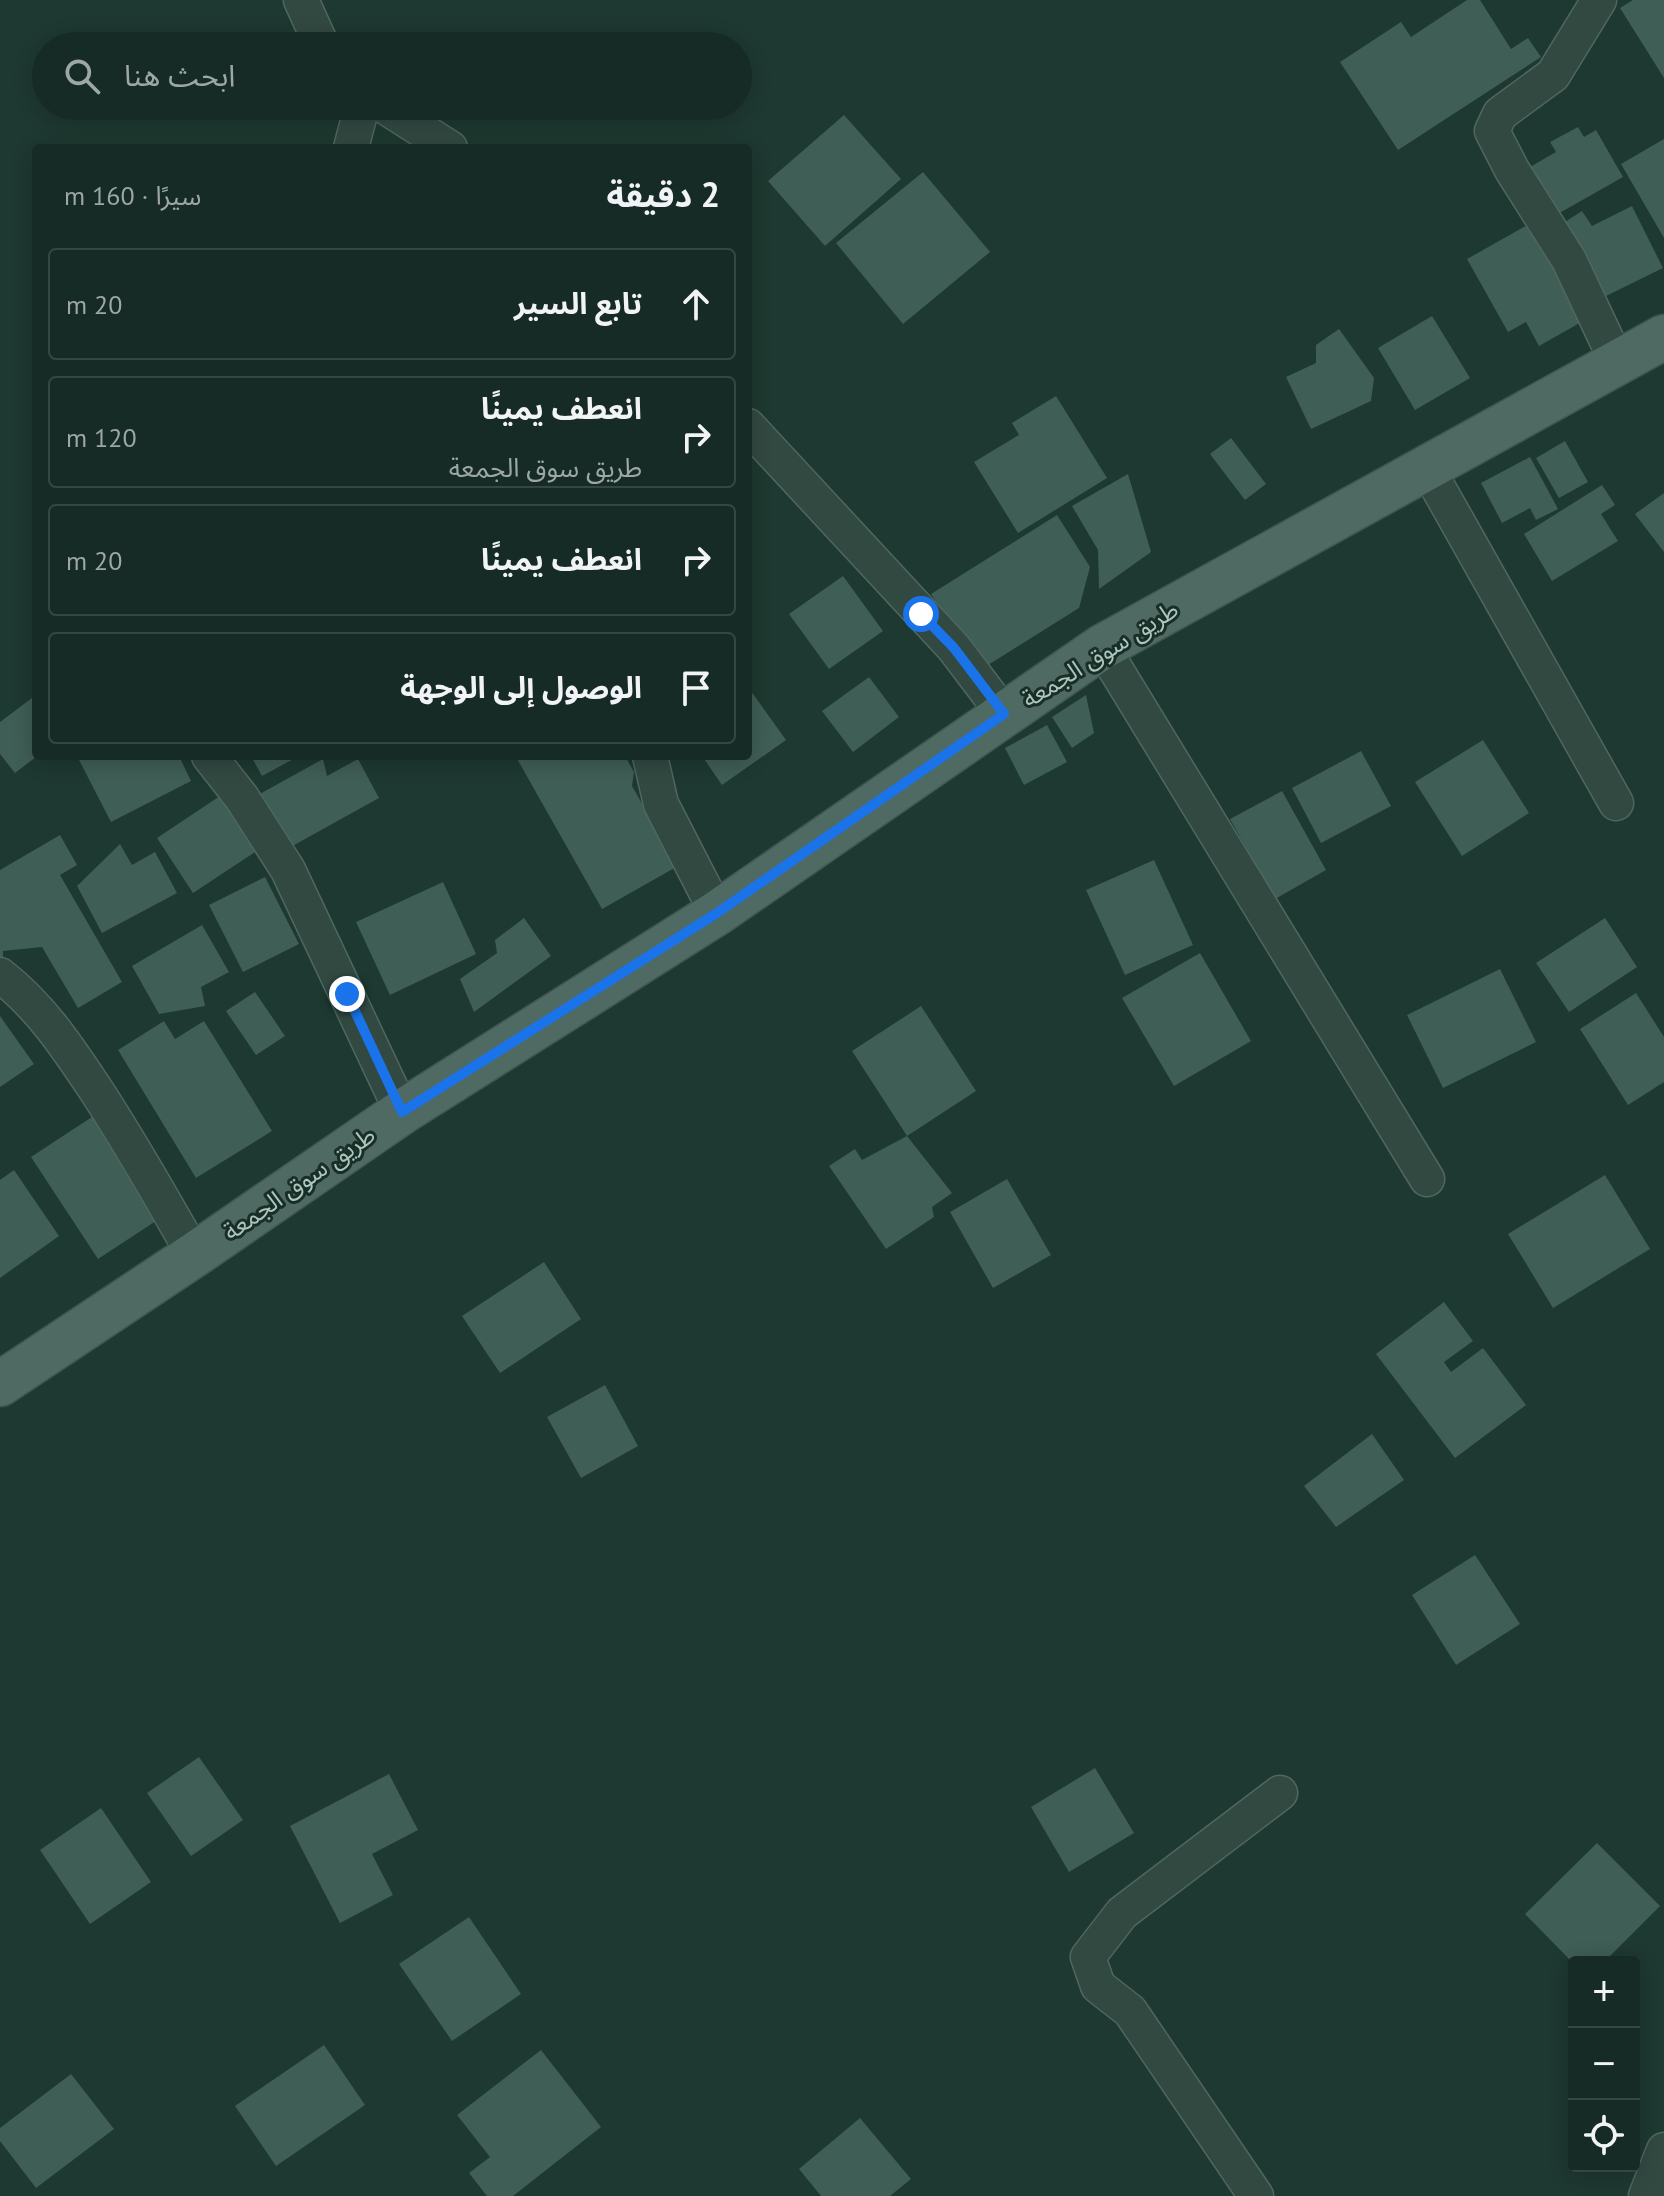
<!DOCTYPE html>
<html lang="ar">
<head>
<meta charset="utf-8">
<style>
  body { margin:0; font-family:"PT Sans","Noto Sans Arabic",sans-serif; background:#233732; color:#f1f3f6; direction:rtl }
  .controls { position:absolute; right:24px; bottom:24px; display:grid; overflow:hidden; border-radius:8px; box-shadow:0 4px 20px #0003 }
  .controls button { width:72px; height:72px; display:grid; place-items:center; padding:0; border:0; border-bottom:2px solid #354742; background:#162b25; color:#f1f3f6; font:40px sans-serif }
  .stop { position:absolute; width:24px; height:24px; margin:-18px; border:6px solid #1a73e8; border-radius:50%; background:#fff }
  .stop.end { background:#1a73e8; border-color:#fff; box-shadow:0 2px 8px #0008 }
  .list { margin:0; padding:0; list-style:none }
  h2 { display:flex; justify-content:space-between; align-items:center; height:104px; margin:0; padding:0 32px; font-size:34px }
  h2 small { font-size:26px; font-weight:400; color:#9ea7a7 }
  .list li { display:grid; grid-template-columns:52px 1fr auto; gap:24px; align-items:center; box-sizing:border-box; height:112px; margin:0 16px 16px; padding:0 16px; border:2px solid #354742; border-radius:8px }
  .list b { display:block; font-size:30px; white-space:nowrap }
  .list p { margin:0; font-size:26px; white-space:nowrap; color:#9ea7a7 }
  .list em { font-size:26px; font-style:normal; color:#9ea7a7 }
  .icon { flex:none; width:44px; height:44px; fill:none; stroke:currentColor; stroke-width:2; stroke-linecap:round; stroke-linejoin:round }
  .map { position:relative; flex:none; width:1664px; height:2196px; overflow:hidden; direction:ltr }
  .search { position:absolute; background:#162b25; box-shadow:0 4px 20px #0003; left:32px; top:32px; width:720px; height:88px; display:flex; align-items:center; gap:20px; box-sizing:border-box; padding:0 28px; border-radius:44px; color:#9ea7a7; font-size:30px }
  .panel { position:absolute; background:#162b25; box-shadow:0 4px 20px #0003; left:32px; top:144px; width:720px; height:616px; border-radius:8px; direction:rtl }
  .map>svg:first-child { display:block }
  .building { fill:#3f5e55 }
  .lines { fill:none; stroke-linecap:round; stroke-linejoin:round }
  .minor-casing { stroke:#4f6760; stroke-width:37 }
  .primary-casing { stroke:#3e564f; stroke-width:47 }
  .minor { stroke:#324942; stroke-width:34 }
  .primary { stroke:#4f6a62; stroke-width:44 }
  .route { stroke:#1a73e8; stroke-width:10 }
  .labels { text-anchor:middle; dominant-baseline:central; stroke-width:6; stroke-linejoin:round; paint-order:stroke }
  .street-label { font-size:24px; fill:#acc6bf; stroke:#182e27 }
</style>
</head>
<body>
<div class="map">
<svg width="1664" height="2196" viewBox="0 0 1664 2196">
  <rect width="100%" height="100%" fill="#1e3931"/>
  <path class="building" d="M1467 0H1480L1511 49 1528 38 1541 57 1398 150 1340 62 1401 22 1411 37Z
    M1633 0H1664V78L1620 8Z
    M844 115 901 179 825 246 768 181Z
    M1578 127 1584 137 1596 130 1623 177 1556 215 1530 167 1556 152 1550 142Z
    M1664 139V238L1621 164Z
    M923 172 990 252 903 324 836 243Z
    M1632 206 1663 268 1606 296 1565 222 1582 211 1592 226Z
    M1531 223 1585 320 1539 346 1526 322 1508 332 1467 259Z
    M1432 316 1470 378 1415 410 1378 348Z
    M1339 329 1374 378 1371 401 1311 429 1286 377 1316 363V345Z
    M1056 396 1107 478 1018 533 974 462 1019 435 1012 423Z
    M1231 438 1266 484 1245 500 1210 454Z
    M1565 441 1588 482 1559 498 1536 458Z
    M1530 457 1558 509 1536 520 1530 508 1502 523 1481 483Z
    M1128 474 1151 552 1099 589 1098 550 1072 506Z
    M1602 485 1615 505 1601 514 1618 541 1552 581 1524 534Z
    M1664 493V552L1635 514Z
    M1057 515 1090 567 1079 608 980 670 931 594Z
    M843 576 883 631 829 669 789 614Z
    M869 677 899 717 853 752 822 711Z
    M748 687 786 740 722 785 702 756H748Z
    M36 695V757L15 773 0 754V722Z
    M1086 695 1094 733 1072 748 1052 717Z
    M1047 725 1067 762 1024 785 1005 748Z
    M1483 740 1529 813 1462 856 1415 782Z
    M1361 751 1391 806 1321 843 1292 788Z
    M77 756H179L191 781 111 822Z
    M251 756H299L262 776Z
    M518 756H625L634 772 632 786 678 866 602 909 516 757Z
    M323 759 327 776 358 759 379 798 287 849 258 795Z
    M1282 791 1326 870 1275 899 1230 819Z
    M226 792 263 847 193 893 157 838Z
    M60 835 77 865 60 875 122 982 78 1008 42 947 3 951V961L0 958V870Z
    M120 844 132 865 155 852 177 893 102 933 77 886Z
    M1154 860 1193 945 1125 975 1086 890Z
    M265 877 299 944 243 972 209 905Z
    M443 882 476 954 390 995 356 922Z
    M524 918 551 956 474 1012 460 979 497 953 495 940Z
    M1605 918 1637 967 1569 1012 1536 963Z
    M202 925 229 972 201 987 205 1006 159 1014 132 966Z
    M1200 953 1251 1041 1174 1086 1122 998Z
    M1500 969 1536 1042 1443 1088 1407 1015Z
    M255 992 285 1036 256 1055 226 1011Z
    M1636 993 1664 1037V1082L1628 1105 1580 1029Z
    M921 1006 976 1091 907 1136 852 1051Z
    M0 1016 34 1064 0 1087Z
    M164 1021 175 1039 204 1021 272 1131 196 1178 118 1050Z
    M98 1113 165 1215 98 1259 31 1157Z
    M907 1136 952 1193 932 1207 934 1217 886 1249 829 1166 855 1149 862 1160Z
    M14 1170 59 1236 0 1278V1180Z
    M1605 1175 1650 1249 1553 1308 1508 1234Z
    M1007 1179 1051 1255 993 1288 950 1212Z
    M544 1262 581 1319 500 1373 462 1316Z
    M1444 1302 1473 1341 1444 1362 1451 1372 1483 1348 1526 1405 1455 1458 1376 1354Z
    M605 1385 638 1446 581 1478 547 1417Z
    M1372 1434 1404 1480 1336 1527 1304 1486Z
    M1475 1555 1520 1624 1456 1665 1412 1595Z
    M199 1757 243 1820 191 1856 147 1793Z
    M1095 1768 1134 1833 1069 1872 1031 1807Z
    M389 1774 418 1830 372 1854 393 1895 340 1923 290 1826Z
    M101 1808 151 1882 90 1924 40 1850Z
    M1597 1843 1660 1906 1604 1962H1572L1525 1914Z
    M469 1917 521 1994 452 2041 399 1964Z
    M324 2045 365 2105 276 2166 235 2106Z
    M541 2050 601 2127 513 2196H487L469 2173 490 2157 457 2115Z
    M71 2074 114 2129 36 2188 0 2141V2128Z
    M860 2118 911 2179 890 2196H821L799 2169Z"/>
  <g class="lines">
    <g class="minor-casing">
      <path id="minor" d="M301 0 322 46
        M1599 0 1553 75 1500 114 1492 131 1512 170 1569 260 1618 364
        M384 106 450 148
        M351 148 362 106
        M748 426 954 648 1004 714
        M1427 468 1616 803
        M1102 647 1427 1179
        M209 756 242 798 288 870 402 1112
        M650 756 661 804 717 913
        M0 975C40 1006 66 1045 94 1087 130 1142 162 1198 194 1255
        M1256 2196 1130 2011 1098 1986 1088 1957 1122 1913 1280 1793
        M1646 2196 1664 2150"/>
    </g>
    <g class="primary-casing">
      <path id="primary" d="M0 1384 194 1255 402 1112 717 913 1102 647 1664 337"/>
    </g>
    <use href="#minor" class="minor"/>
    <use href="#primary" class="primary"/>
  </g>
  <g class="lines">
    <path class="route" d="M347 994 402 1112 717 913 1004 714 954 648 921 614"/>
  </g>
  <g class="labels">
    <g class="street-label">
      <text transform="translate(1100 654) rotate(-32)">طريق سوق الجمعة</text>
      <text transform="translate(299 1183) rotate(-35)">طريق سوق الجمعة</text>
    </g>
  </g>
</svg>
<div class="controls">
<button>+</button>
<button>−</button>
<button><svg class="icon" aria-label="locate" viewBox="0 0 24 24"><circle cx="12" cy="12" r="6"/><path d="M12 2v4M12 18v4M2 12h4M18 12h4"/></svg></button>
</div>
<div class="stop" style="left:921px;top:614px"></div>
<div class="stop end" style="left:347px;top:994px"></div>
<div class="search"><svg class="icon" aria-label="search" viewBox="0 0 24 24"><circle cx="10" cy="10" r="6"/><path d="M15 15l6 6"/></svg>ابحث هنا</div>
<section class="panel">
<h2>2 دقيقة<small>سيرًا · 160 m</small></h2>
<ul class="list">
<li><svg class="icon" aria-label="ahead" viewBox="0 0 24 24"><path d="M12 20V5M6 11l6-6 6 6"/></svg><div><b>تابع السير</b></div><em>20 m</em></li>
<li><svg class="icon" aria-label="right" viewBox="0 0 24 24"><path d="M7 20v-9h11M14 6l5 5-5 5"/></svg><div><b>انعطف يمينًا</b><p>طريق سوق الجمعة</p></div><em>120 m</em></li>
<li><svg class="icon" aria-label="right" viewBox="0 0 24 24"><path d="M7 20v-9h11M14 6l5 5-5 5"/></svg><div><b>انعطف يمينًا</b></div><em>20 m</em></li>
<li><svg class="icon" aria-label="arrive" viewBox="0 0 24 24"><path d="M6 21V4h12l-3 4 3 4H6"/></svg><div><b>الوصول إلى الوجهة</b></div></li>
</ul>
</section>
</div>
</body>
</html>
